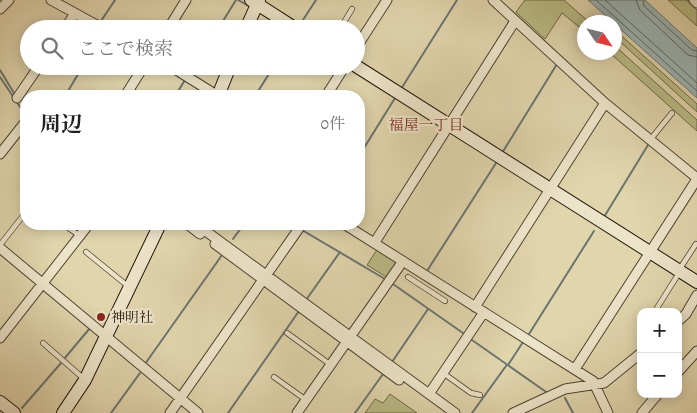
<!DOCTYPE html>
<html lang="ja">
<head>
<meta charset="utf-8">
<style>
  body { margin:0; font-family:Alegreya,"Noto Serif JP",serif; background:#f2f2f2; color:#222 }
  .controls { position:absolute; right:15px; bottom:15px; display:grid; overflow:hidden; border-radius:10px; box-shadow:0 2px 12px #0003 }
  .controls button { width:45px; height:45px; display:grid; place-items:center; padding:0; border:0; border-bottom:1px solid #e0e0e0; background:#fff; color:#222; font:25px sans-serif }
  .compass { position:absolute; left:577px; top:15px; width:45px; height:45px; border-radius:50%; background:#fff; box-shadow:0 2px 12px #0003; rotate:125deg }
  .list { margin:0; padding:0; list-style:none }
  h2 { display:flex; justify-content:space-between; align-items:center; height:65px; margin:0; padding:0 20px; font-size:21px }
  h2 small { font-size:16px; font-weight:400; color:#767676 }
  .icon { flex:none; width:28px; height:28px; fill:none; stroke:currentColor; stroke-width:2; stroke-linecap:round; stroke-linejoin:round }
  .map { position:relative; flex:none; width:697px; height:413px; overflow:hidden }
  .search { position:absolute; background:#fff; box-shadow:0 2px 12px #0003; left:20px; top:20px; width:345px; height:55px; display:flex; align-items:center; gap:12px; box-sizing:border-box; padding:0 18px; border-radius:28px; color:#767676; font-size:19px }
  .panel { position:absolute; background:#fff; box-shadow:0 2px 12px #0003; left:20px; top:90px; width:345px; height:140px; border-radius:20px }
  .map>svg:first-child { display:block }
  .green { fill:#b9bb85; stroke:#6c6848 }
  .water { fill:#9ab5b6; stroke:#697572 }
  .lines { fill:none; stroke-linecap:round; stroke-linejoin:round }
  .shore { stroke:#5d6561; stroke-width:1 }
  .stream { stroke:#697572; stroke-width:2 }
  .lane-casing { stroke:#504534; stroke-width:6 }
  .street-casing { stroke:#504534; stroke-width:11 }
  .secondary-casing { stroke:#20150c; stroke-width:14 }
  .lane { stroke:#ece4c9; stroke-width:4.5 }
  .street { stroke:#ece4c9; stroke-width:9 }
  .secondary { stroke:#ece4c9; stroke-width:12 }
  .poi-dot { fill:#8f2418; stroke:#ece4c9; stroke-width:2 }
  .labels { text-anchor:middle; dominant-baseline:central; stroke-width:4.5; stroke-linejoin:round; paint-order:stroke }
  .poi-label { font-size:14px; fill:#20150c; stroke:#ece4c9; text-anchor:start }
  .neighbourhood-label { font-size:15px; fill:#7a1f14; stroke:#ece4c9 }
</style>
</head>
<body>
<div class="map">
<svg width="697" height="413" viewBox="0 0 697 413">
  <rect width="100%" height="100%" fill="#e1d5ac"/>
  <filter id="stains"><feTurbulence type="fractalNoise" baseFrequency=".004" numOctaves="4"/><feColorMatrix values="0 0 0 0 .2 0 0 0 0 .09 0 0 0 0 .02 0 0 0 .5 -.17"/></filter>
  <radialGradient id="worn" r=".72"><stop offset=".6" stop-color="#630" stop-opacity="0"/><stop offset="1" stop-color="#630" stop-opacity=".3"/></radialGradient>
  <path class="green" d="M525 0H564L589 22H584V31L562 13 545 39 516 12Z
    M668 0H686L697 10V26Z
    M615 30 697 104V112L615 37Z
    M615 46 697 120V131L610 53 614 52Z
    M378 248 397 261V265L388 278 367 265Z
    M390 394 417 413H365L375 399 383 403Z"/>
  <path class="water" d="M588 0H645L697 48V98Z"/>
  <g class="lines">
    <path class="shore" d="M596 0 697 91
      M605 0 697 83
      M636 0 640 10 688 55 697 57
      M643 0 644 6 692 50 697 51"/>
    <path class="stream" d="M238 0 247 5
      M688 0 692 3
      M101 21 115 0
      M299 26 316 0
      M218 29 236 0
      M0 70 14 93
      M190 72 194 66
      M0 77 26 116
      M401 89 457 0
      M65 96 83 66
      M175 96 185 80
      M255 96 274 66
      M502 153 557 64
      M359 156 395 98
      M604 217 648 145
      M302 230 385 279
      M233 239 244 224
      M427 271 496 163
      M393 284 463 333
      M306 300 340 252
      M641 332V333
      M529 334 594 231
      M472 340 549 394
      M64 359 90 328 89 327
      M392 362 428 309
      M145 364 222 255
      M508 365 523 342
      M565 398 573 413
      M22 408 61 363
      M111 413 140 373
      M228 413 299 311
      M355 413 383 374
      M472 413 506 366"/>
    <g class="lane-casing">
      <path id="lane" d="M340 29 352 9
        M130 89 140 96
        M650 140 672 113
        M63 224 80 236
        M0 245 26 212
        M86 252 129 287
        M679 270 696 244
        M408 277 445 301
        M657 308 679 273
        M287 333 331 365
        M43 343 83 378
        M443 373 471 393 480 395
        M274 377 306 400"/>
    </g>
    <g class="street-casing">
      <path id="street" d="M51 0 104 29
        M493 0 605 103 697 178
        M694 0 697 3
        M0 9 9 0
        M65 29 75 13
        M168 29 186 0
        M356 48 387 0
        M170 66 218 96
        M125 96 144 66
        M326 96 345 66
        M17 98 39 66
        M0 154 26 121
        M187 224 200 234
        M196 224 455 413
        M344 224 593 381 608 413
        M375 242 515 21
        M215 244 399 380
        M0 248 198 413
        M475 307 605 103
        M678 321 686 314 697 295
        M0 338 89 224
        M575 369 697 179
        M678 372 697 351
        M429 394 484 312
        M170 413 302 224
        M297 413 403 261
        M513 413 565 389 604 383 641 353
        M642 413 658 394"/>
    </g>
    <g class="secondary-casing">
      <path id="secondary" d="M251 0 296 29
        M246 29 259 0
        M356 66 697 282
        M218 96 230 66
        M0 402 14 413
        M63 413 85 380 160 224"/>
    </g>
    <use href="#lane" class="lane"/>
    <use href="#street" class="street"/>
    <use href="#secondary" class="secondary"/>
  </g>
  <circle class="poi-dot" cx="101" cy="317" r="5"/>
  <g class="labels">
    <g class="poi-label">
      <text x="111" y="317">神明社</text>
    </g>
    <g class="neighbourhood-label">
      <text x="426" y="125">福屋一丁目</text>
    </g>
  </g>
  <rect width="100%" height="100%" filter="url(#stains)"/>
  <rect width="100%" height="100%" fill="url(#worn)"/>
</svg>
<div class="controls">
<button>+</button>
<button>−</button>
</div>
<svg class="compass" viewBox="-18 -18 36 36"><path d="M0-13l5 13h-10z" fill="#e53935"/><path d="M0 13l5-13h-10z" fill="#767676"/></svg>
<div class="search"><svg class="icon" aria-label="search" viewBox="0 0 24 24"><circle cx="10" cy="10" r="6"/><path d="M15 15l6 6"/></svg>ここで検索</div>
<section class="panel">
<h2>周辺<small>0件</small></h2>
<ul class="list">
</ul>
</section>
</div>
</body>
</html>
